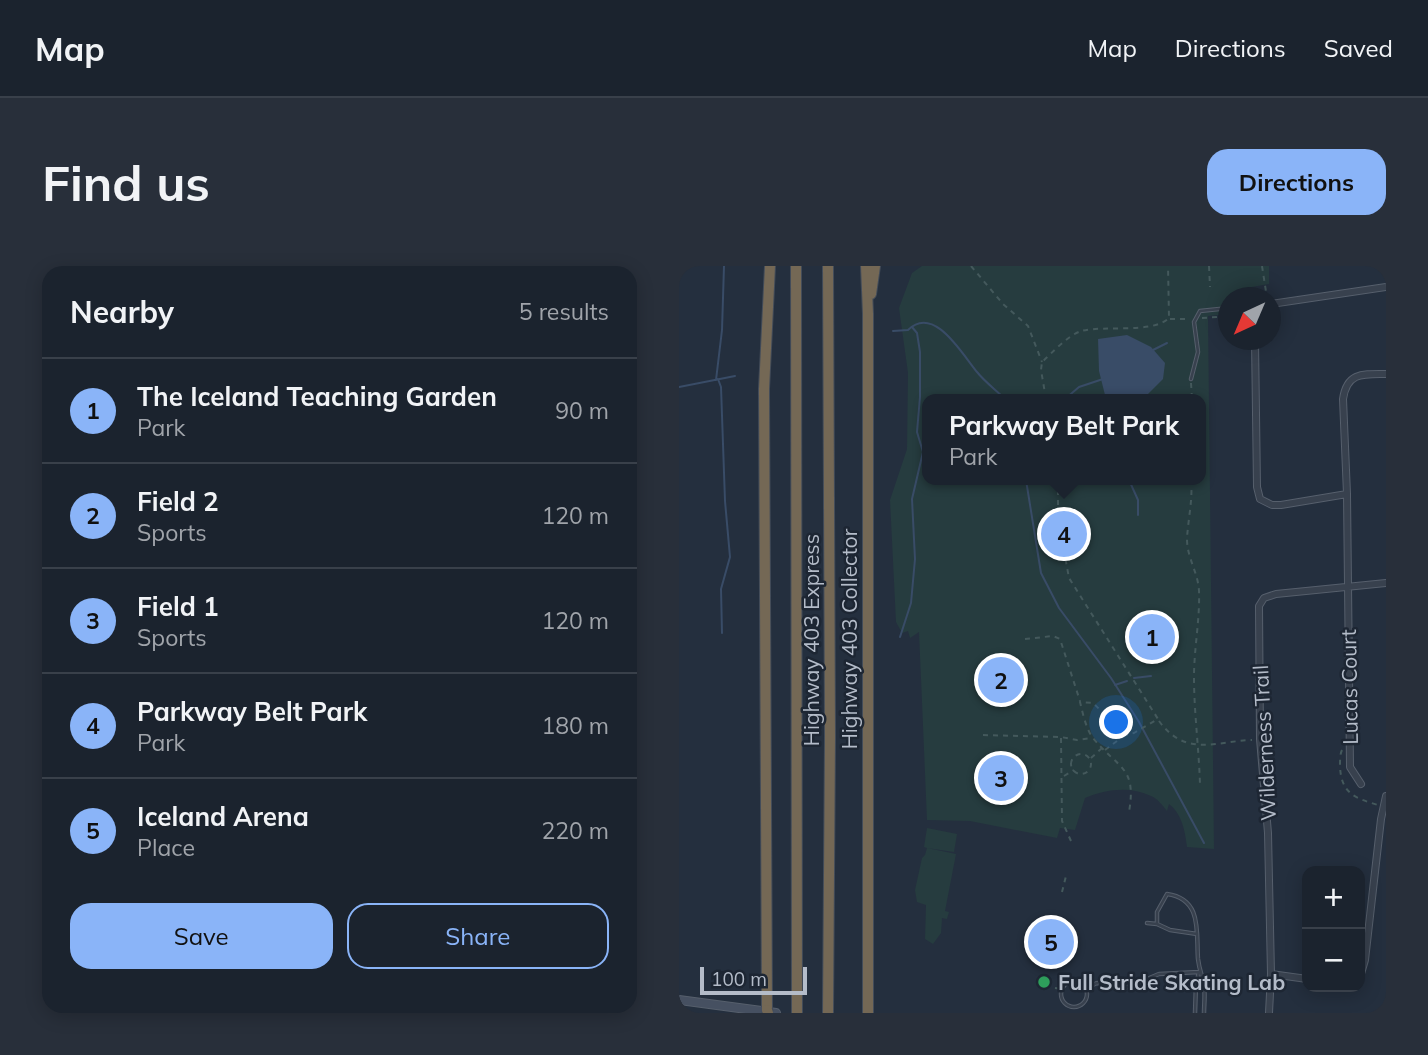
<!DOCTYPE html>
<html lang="en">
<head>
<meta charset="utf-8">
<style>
  body { margin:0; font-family:Mulish,sans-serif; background:#282f3a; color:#f1f3f6 }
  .controls { position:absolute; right:21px; bottom:21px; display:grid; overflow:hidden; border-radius:14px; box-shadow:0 4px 18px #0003 }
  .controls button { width:63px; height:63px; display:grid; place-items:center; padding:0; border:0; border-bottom:2px solid #39404a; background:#1b232e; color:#f1f3f6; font:35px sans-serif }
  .compass { position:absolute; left:539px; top:21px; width:63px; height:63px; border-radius:50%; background:#1b232e; box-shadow:0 4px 18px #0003; rotate:224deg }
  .scale { position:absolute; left:21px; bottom:18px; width:107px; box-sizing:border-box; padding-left:7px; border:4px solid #b4bcc9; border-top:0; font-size:19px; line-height:24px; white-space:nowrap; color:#b4bcc9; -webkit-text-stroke:5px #1d2633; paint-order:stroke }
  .you { position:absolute; left:438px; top:457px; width:24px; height:24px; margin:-18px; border:5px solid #fff; border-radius:50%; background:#1a73e8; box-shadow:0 0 0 10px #1a73e833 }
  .badge { display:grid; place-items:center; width:46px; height:46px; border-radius:50%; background:#8ab4f8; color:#111; font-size:23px; font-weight:700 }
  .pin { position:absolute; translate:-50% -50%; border:4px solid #fff; box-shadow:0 2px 7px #0006 }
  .popup { position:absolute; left:243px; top:128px; width:284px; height:91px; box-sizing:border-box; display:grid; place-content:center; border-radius:14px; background:#1b232e; filter:drop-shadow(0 2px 5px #0005); font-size:23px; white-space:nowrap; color:#a0a4aa }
  .popup b { font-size:26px; color:#f1f3f6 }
  .popup::after { content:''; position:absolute; left:50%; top:100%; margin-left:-14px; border:14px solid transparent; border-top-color:#1b232e }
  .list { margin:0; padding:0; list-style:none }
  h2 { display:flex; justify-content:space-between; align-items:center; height:91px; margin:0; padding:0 28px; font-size:30px }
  h2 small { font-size:23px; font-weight:400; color:#a0a4aa }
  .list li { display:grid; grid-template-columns:46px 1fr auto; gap:21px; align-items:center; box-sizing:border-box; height:105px; padding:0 28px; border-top:2px solid #39404a }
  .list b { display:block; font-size:26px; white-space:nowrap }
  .list p { margin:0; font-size:23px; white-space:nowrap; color:#a0a4aa }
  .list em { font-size:23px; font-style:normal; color:#a0a4aa }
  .actions { display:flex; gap:14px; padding:21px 28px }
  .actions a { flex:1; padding:16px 0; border:2px solid #8ab4f8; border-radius:21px; text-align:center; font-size:24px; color:#8ab4f8 }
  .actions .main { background:#8ab4f8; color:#111 }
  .map { position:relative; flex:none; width:707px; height:747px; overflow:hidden; border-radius:21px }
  header { display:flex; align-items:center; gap:42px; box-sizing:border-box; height:98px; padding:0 35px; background:#1b232e; border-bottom:2px solid #39404a }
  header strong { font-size:33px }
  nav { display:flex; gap:38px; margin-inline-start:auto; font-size:24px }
  .intro { display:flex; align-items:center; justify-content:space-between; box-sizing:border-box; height:168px; padding:0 42px }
  h1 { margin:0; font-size:49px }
  .button { padding:18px 32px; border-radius:21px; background:#8ab4f8; color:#111; font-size:24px; font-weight:700 }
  main { display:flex; gap:42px; padding:0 42px }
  aside { flex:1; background:#1b232e; border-radius:21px; box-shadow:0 4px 18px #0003 }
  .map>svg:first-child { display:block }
  .green { fill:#263c3f; fill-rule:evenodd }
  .water { fill:#394c67 }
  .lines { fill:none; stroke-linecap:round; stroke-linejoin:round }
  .stream { stroke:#394c67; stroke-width:2 }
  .lane-casing { stroke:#565f6c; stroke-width:4.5 }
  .street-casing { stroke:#565f6c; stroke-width:8 }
  .secondary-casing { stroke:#565f6c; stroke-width:10 }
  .highway-casing { stroke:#434c59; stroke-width:12 }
  .path { stroke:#44595c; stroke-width:2; stroke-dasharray:5 5; stroke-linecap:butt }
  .lane { stroke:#38414e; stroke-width:2.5 }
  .street { stroke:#38414e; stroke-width:6 }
  .secondary { stroke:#465061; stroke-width:8 }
  .highway { stroke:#746855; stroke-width:10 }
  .highway-bridge-casing { stroke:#434c59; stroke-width:12; stroke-linecap:butt }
  .highway-bridge { stroke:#746855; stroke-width:10 }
  .leisure-dot { fill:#2e9e5b; stroke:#1d2633; stroke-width:2.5 }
  .labels { text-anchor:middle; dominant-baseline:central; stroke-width:5; stroke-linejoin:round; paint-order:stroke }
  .street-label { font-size:21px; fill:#b4bcc9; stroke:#1d2633 }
  .poi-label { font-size:21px; font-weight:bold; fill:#b4bcc9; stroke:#1d2633; text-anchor:start }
</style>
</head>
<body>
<header>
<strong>Map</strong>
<nav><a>Map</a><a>Directions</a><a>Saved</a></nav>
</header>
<div class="intro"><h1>Find us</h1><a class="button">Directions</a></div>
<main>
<aside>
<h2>Nearby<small>5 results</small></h2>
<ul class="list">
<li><span class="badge">1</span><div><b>The Iceland Teaching Garden</b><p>Park</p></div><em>90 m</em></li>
<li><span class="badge">2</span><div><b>Field 2</b><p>Sports</p></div><em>120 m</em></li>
<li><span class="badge">3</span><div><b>Field 1</b><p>Sports</p></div><em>120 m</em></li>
<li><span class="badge">4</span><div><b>Parkway Belt Park</b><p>Park</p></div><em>180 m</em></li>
<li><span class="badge">5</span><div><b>Iceland Arena</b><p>Place</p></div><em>220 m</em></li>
</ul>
<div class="actions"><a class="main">Save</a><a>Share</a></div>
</aside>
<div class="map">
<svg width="707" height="747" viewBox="0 0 707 747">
  <rect width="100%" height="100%" fill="#242f3e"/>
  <path class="green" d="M243 0H590V18L567 22 566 31 550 32 549 48 529 50 535 583 508 581C506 565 503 548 490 538L488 545C484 540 478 532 472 530 451 520 427 523 406 532L396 564 381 562 378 572 291 555 248 554 240 366 231 372 229 365 223 367 217 356 211 234 228 183 229 107 220 42 233 7ZM248 133H522V214H248Z
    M248 562 278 568 275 586 248 582 277 588 266 645 270 646 268 653 263 652 262 667 254 678 246 673 247 639 238 636 236 624 243 592 246 589 248 582 245 581Z"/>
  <path class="water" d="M448 69 472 81 486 97 484 113 464 133H427L420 105 419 73Z"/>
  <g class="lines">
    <path class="stream" d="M214 65 229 64C255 38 283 88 298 106 306 116 317 124 326 133
      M474 84 488 77
      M39 113 42 121 46 235 51 291 42 323 43 367
      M37 114 43 64 45 0
      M0 121 56 110
      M386 133 400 121 424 113
      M347 214 362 307 380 342 432 412 460 456 525 577
      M450 214 459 234V249
      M221 371 232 337 236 293 233 233 244 186 238 166 241 131V86L238 67 233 61
      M455 412 472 410
      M436 419 448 415"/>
    <g class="lane-casing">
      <path id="lane" d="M512 113 519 86 515 56 521 45 550 42
        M468 657 478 658 491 664 518 668
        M478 658V646L488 628C524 633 517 667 519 693 520 702 522 707 524 714 527 724 525 737 525 747
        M382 728a13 13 0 1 1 26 0a13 13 0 1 1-26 0Z
        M407 722 418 717 444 723 480 708 520 706
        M516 747 517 718 520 706"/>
    </g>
    <g class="street-casing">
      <path id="street" d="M592 38 707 21
        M576 74 578 221 581 233 593 239H602L668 228
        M682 518 671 501 668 228 664 133C668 106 684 108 707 108
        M592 708 628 713
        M681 711 686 694 702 553 707 530
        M590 747 592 708 589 567 581 473 580 340 585 332 597 328 707 317"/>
    </g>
    <g class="secondary-casing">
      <path id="secondary" d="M0 734 97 747"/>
    </g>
    <g class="highway-casing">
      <path id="highway" d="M117 0 118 747
        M187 0 189 48V747
        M192 28 196 0
        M88 744 85 123 91 0
        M149 747 151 471 149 0"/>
    </g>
    <path class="path" d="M292 0 324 38 349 60 363 96
      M530 0 531 21
      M583 0 588 32
      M523 52 550 50
      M491 53H510
      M512 117 513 133
      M367 133 362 104 363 96C374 86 388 70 402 65 424 59 474 68 490 52L489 0
      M379 214V252L390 312 479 453 455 467 447 469 414 437 401 436C404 448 407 463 414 472 439 503 458 500 450 546
      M512 214C514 234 509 253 508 273 508 292 519 306 520 325 521 354 515 382 515 411 515 447 520 483 521 519
      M346 373 374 370 381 373 401 435
      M480 455C507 492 537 475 573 474
      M304 469 382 471 398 474 413 472
      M382 472 383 555 392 575
      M426 484 446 469
      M663 484C661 488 661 494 661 500 662 527 675 532 699 539
      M392 498a10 10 0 1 1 20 0a10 10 0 1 1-20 0Z
      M412 492 423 482
      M385 510 395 504
      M383 626 387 610
      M376 722 383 723"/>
    <use href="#lane" class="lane"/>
    <use href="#street" class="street"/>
    <use href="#secondary" class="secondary"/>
    <use href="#highway" class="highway"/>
    <g class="highway-bridge-casing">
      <path id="highway-bridge" d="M88 744 89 747"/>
    </g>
    <use href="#highway-bridge" class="highway-bridge"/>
  </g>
  <circle class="leisure-dot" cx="365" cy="716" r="7"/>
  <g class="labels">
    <g class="street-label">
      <text transform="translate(170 373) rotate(-90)">Highway 403 Collector</text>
      <text transform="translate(132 374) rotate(-90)">Highway 403 Express</text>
      <text transform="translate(670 421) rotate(-91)">Lucas Court</text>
      <text transform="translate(585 477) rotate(-93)">Wilderness Trail</text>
    </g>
    <g class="poi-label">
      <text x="379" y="716">Full Stride Skating Lab</text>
    </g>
  </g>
</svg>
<div class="controls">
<button>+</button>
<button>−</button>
</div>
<svg class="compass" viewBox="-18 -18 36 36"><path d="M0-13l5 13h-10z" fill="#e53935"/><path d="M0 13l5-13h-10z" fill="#a0a4aa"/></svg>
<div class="scale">100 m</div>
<div class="you"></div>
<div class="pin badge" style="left:473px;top:371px">1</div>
<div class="pin badge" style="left:322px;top:414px">2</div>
<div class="pin badge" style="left:322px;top:512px">3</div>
<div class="pin badge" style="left:385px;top:268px">4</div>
<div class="popup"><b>Parkway Belt Park</b>Park</div>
<div class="pin badge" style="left:372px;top:676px">5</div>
</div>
</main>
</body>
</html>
